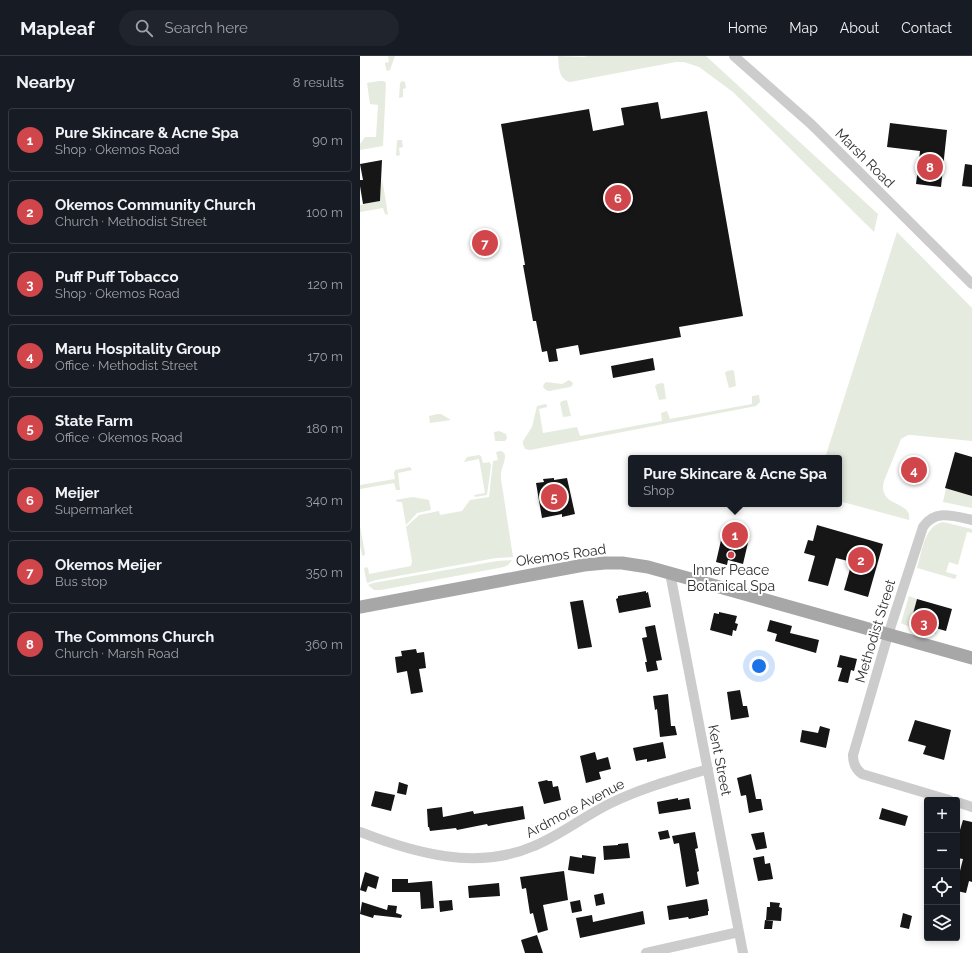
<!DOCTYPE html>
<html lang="en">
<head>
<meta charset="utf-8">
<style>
  body { margin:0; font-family:Raleway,sans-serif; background:#20242c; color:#f1f3f6 }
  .controls { position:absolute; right:12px; bottom:12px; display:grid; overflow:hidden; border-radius:4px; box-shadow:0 2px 6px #0003 }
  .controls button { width:36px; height:36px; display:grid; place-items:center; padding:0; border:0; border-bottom:1px solid #363941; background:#171b24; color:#f1f3f6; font:20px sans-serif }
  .you { position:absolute; left:399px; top:610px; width:14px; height:14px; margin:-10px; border:3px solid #fff; border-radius:50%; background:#1a73e8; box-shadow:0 0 0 6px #1a73e833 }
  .badge { display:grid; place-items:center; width:26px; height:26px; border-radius:50%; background:#d1464b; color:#fff; font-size:13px; font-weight:700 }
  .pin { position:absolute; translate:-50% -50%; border:2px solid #fff; box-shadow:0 1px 4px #0006 }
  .popup { position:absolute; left:268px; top:399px; width:214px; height:52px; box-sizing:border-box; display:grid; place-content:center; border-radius:4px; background:#171b24; filter:drop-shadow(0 1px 3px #0005); font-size:13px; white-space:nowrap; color:#9ea1a6 }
  .popup b { font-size:15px; color:#f1f3f6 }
  .popup::after { content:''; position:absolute; left:50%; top:100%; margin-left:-8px; border:8px solid transparent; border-top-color:#171b24 }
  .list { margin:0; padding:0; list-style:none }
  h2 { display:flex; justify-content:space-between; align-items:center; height:52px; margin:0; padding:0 16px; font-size:17px }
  h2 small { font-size:13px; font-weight:400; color:#9ea1a6 }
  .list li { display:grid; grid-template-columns:26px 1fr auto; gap:12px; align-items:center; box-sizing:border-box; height:64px; margin:0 8px 8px; padding:0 8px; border:1px solid #363941; border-radius:4px }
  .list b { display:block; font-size:15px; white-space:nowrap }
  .list p { margin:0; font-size:13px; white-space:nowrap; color:#9ea1a6 }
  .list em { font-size:13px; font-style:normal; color:#9ea1a6 }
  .icon { flex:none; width:22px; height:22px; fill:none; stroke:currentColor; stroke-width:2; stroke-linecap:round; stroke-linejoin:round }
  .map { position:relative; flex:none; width:612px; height:897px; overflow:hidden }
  header { display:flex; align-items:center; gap:24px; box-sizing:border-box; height:56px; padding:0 20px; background:#171b24; border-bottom:1px solid #363941 }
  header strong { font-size:19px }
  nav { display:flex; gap:22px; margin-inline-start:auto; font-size:14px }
  .search { width:280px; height:36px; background:#20242c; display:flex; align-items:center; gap:10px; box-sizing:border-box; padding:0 14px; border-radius:22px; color:#9ea1a6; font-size:15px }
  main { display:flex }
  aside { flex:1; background:#171b24 }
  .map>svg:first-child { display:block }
  .green { fill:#e5ebdf }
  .building { fill:#161616 }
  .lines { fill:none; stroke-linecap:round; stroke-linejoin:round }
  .minor { stroke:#ccc; stroke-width:10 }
  .major { stroke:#a7a7a7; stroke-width:13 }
  .poi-dot { fill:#d1464b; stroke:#fff; stroke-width:1.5 }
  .labels { text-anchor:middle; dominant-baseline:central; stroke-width:4; stroke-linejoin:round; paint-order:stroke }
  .street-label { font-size:14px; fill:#2f2f2f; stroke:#fff }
  .poi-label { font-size:14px; fill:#2f2f2f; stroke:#fff }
</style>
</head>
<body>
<header>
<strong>Mapleaf</strong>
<div class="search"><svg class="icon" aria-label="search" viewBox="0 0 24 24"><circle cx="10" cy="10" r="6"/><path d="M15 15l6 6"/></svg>Search here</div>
<nav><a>Home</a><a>Map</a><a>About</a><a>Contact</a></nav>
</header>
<main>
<aside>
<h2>Nearby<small>8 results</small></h2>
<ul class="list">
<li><span class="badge">1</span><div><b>Pure Skincare &amp; Acne Spa</b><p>Shop · Okemos Road</p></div><em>90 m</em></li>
<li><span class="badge">2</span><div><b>Okemos Community Church</b><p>Church · Methodist Street</p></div><em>100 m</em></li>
<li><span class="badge">3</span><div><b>Puff Puff Tobacco</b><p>Shop · Okemos Road</p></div><em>120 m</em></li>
<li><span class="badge">4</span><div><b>Maru Hospitality Group</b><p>Office · Methodist Street</p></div><em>170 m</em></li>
<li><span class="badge">5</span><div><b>State Farm</b><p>Office · Okemos Road</p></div><em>180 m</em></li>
<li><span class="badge">6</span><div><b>Meijer</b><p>Supermarket</p></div><em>340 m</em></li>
<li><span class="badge">7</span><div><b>Okemos Meijer</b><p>Bus stop</p></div><em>350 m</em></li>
<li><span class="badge">8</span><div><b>The Commons Church</b><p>Church · Marsh Road</p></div><em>360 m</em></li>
</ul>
</aside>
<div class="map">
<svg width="612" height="897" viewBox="0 0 612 897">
  <rect width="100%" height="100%" fill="#fff"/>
  <path class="green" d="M28 0H35L30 14 27 15 26 13 25 7 29 6Z
    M198 0 223 1 229 0H346L518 158 514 176 373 36 339 11 324 6H316L210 26C198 23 199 10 198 0Z
    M19 25H24L26 27 23 90 0 94V88L5 81H16L18 49 10 48 7 27Z
    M42 25 45 26 46 32 43 33V41L39 42 40 27Z
    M38 84H42L43 91 39 92 40 99 37 100 36 99 37 85Z
    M22 122 28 159 25 158 23 152 0 156V149L20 145Z
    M537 176 612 252V385L552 379H548L541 383 524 425C517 452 553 444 549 464L479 445V402H465Z
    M372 314 374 315 376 330 369 332 365 317 367 315Z
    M209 324 213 327 212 330 210 331 189 335 186 334 183 331 184 328 186 326 202 328Z
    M302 327 304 328 306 343 299 344 295 330 297 328Z
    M399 339 400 346 396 350 170 394 165 393 163 388V385L172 371 177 350 185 348 187 349V351L179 353 183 377 217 371 220 380 302 365 301 357 307 355 310 363 392 348V340Z
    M207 344 211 360 203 361 200 347 202 345Z
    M77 358H81L91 364 70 367 69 360Z
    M139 375 146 378 147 382 145 385H135L134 376Z
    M141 395C143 396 145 397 145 400 145 407 140 413 141 423L153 501 136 502 16 524 7 527 4 513 6 511 8 512 9 518 51 510 52 505 46 471 59 459 79 455 80 459 102 455 110 444 129 441 133 405 138 404 136 396Z
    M119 399 121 400 123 407 130 406 131 410 127 439 115 441 114 439 125 437 119 403 104 406 107 401Z
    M50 411 52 414 38 417 40 434H36L34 427 0 433V429L35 423 34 417 35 414Z
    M586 432 612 440V452L583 446Z
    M53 441 69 444 71 454 57 457 46 469 42 446H38L35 444Z
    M583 466 612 473V477L607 476 598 509 589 506 586 516 597 519 595 523 557 512C562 496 564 470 583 466Z
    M0 470 5 497 4 500 2 499 0 490Z
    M152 504 148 509 144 511 21 534H14L8 529 13 527 137 505Z
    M549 540 557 543 551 565 559 567 557 573 545 569 541 567Z
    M561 568 577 573 576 578 560 574Z"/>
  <path class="building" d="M298 46 301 63 347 55 383 260 319 271 321 281 220 299 218 289 196 293 198 305 189 306 187 295 182 296 176 265H173L163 209H165L141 68 229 53 233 75 264 69 261 52Z
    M530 67 587 74 581 131 556 128 560 95 527 91Z
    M22 104 20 145 3 148 0 130V124H3L0 108Z
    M605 108 612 109V131L602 130Z
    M293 302 295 314 253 322 251 310Z
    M595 396 612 401V440L585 432Z
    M550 400 559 401 558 406H562L560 424 546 422Z
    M194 422V424L207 422 215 458 202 461V458L182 462 176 427 184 426 183 423Z
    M457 469 523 488 508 541 484 534 492 506 476 502 468 530 448 525 455 500 444 497 448 484 453 485Z
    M364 471 390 478 383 508 368 504 367 509 356 506Z
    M286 535V537L288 536 291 551 259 557 256 543 258 542V540Z
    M557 543 592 553 586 575 551 565Z
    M223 544 232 591 218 593 210 546Z
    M359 556 377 560 375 567 378 568 376 575 373 574 372 580 350 574 354 557 359 558Z
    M410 564 432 570 430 577 459 584 456 597 415 585 417 578 407 575Z
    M295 569 302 604 296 605 298 614 287 616 285 606H287L282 582 287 581 285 571Z
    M56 593 57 597 64 596 66 612 59 613 63 636 51 638 47 615 37 617 35 601 42 600 41 595Z
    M480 599 497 603 494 615 491 614 488 627 478 625 482 612 477 611Z
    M380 634 383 650H387L389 661 371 664 367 636Z
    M308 638 311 670H315L317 679 300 681 297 653 295 654 293 640Z
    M555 664 591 674 584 704 563 698 566 690 548 685Z
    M460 670 470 673 466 692 440 686 442 674 458 677Z
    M303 686 306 702 287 706V703L276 705 273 692Z
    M235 696 237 704 248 701 251 713 239 716 241 723 226 727 220 700Z
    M391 718 396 743H401L403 754 389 757 386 739 381 740 377 722Z
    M187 724 188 725H192L193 731 198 730 201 744 184 748 178 726Z
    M39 726 48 729 46 739 37 737Z
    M15 735 35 739 31 755 11 750Z
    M318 742V744L329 742 331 753 299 758 297 746Z
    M163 750 165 763 128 770 127 768 97 774 96 772 70 775 69 771H68L67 753 82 751 83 761 113 755 114 758Z
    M522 752 548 760 545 770 519 763Z
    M603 764 612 766V826L609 825 606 837 597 835V827L603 803 597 802V784Z
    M308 774 310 782 300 784 298 776Z
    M335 776 338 792 335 793 339 815 337 816 339 828 326 831 319 787 314 788 312 780Z
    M404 776 407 792 396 794 391 778Z
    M268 787 270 802 244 804 243 790 258 789V788Z
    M222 799 236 801 234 818 208 814 210 800 222 802Z
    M404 800 405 808 410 807 413 823 398 825 393 802Z
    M204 815 208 844 183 849 188 874 178 877 173 857 170 858 166 832 162 833 160 821Z
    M5 816 19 821 16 833 8 830 6 836 0 834Z
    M32 823H48V827L72 825 74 852 61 853 60 836H32Z
    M139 827 140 840 109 842 108 830Z
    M243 837 245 848 236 850 234 839Z
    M347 843 349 855H348V859L329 863 328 861 309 864 307 850Z
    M92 844 93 854 80 856 79 845Z
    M220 844 222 855 212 857 210 846Z
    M2 846 27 854 28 849 37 850 36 857 42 859 41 862 14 859 13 862 0 858Z
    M410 846 420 847 419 851 422 852 421 865 406 864 407 851H410Z
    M283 855 285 868 220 882 216 862 232 859 233 866Z
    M543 857 552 860 549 873 540 871Z
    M405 864 413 865 412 873H404Z
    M177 879 183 897H165L161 884Z"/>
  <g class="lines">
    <path class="minor" d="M374 0 451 68 612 228
      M310 517 383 897
      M589 744 502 718C495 713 493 707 493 699L528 579 563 471C575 453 594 460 612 464
      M597 746 612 751
      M0 776C54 797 117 815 174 790 201 779 224 760 251 747 282 732 315 723 348 713
      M286 897 379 876"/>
    <path class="major" d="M0 551 224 509 245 507H262L288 511 612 602"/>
  </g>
  <circle class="poi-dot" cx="371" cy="499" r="4"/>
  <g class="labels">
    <g class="street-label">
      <text transform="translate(505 102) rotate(45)">Marsh Road</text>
      <text transform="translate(201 499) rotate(-8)">Okemos Road</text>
      <text transform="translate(515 575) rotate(-73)">Methodist Street</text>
      <text transform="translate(360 704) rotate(79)">Kent Street</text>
      <text transform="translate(215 752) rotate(-28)">Ardmore Avenue</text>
    </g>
    <g class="poi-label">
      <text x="371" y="514">Inner Peace<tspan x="371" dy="16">Botanical Spa</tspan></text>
    </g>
  </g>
</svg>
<div class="controls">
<button>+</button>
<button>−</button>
<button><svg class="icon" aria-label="locate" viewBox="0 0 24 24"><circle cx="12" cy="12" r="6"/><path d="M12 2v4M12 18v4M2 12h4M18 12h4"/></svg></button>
<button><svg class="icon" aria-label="layers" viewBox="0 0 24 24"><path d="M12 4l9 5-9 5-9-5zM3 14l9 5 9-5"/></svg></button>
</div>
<div class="you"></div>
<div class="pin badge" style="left:375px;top:479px">1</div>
<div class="popup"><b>Pure Skincare &amp; Acne Spa</b>Shop</div>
<div class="pin badge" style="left:501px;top:504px">2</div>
<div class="pin badge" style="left:564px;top:567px">3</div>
<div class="pin badge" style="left:554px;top:414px">4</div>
<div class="pin badge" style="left:194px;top:441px">5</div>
<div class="pin badge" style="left:258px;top:142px">6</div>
<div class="pin badge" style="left:125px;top:187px">7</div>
<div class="pin badge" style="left:570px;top:111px">8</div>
</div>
</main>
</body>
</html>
